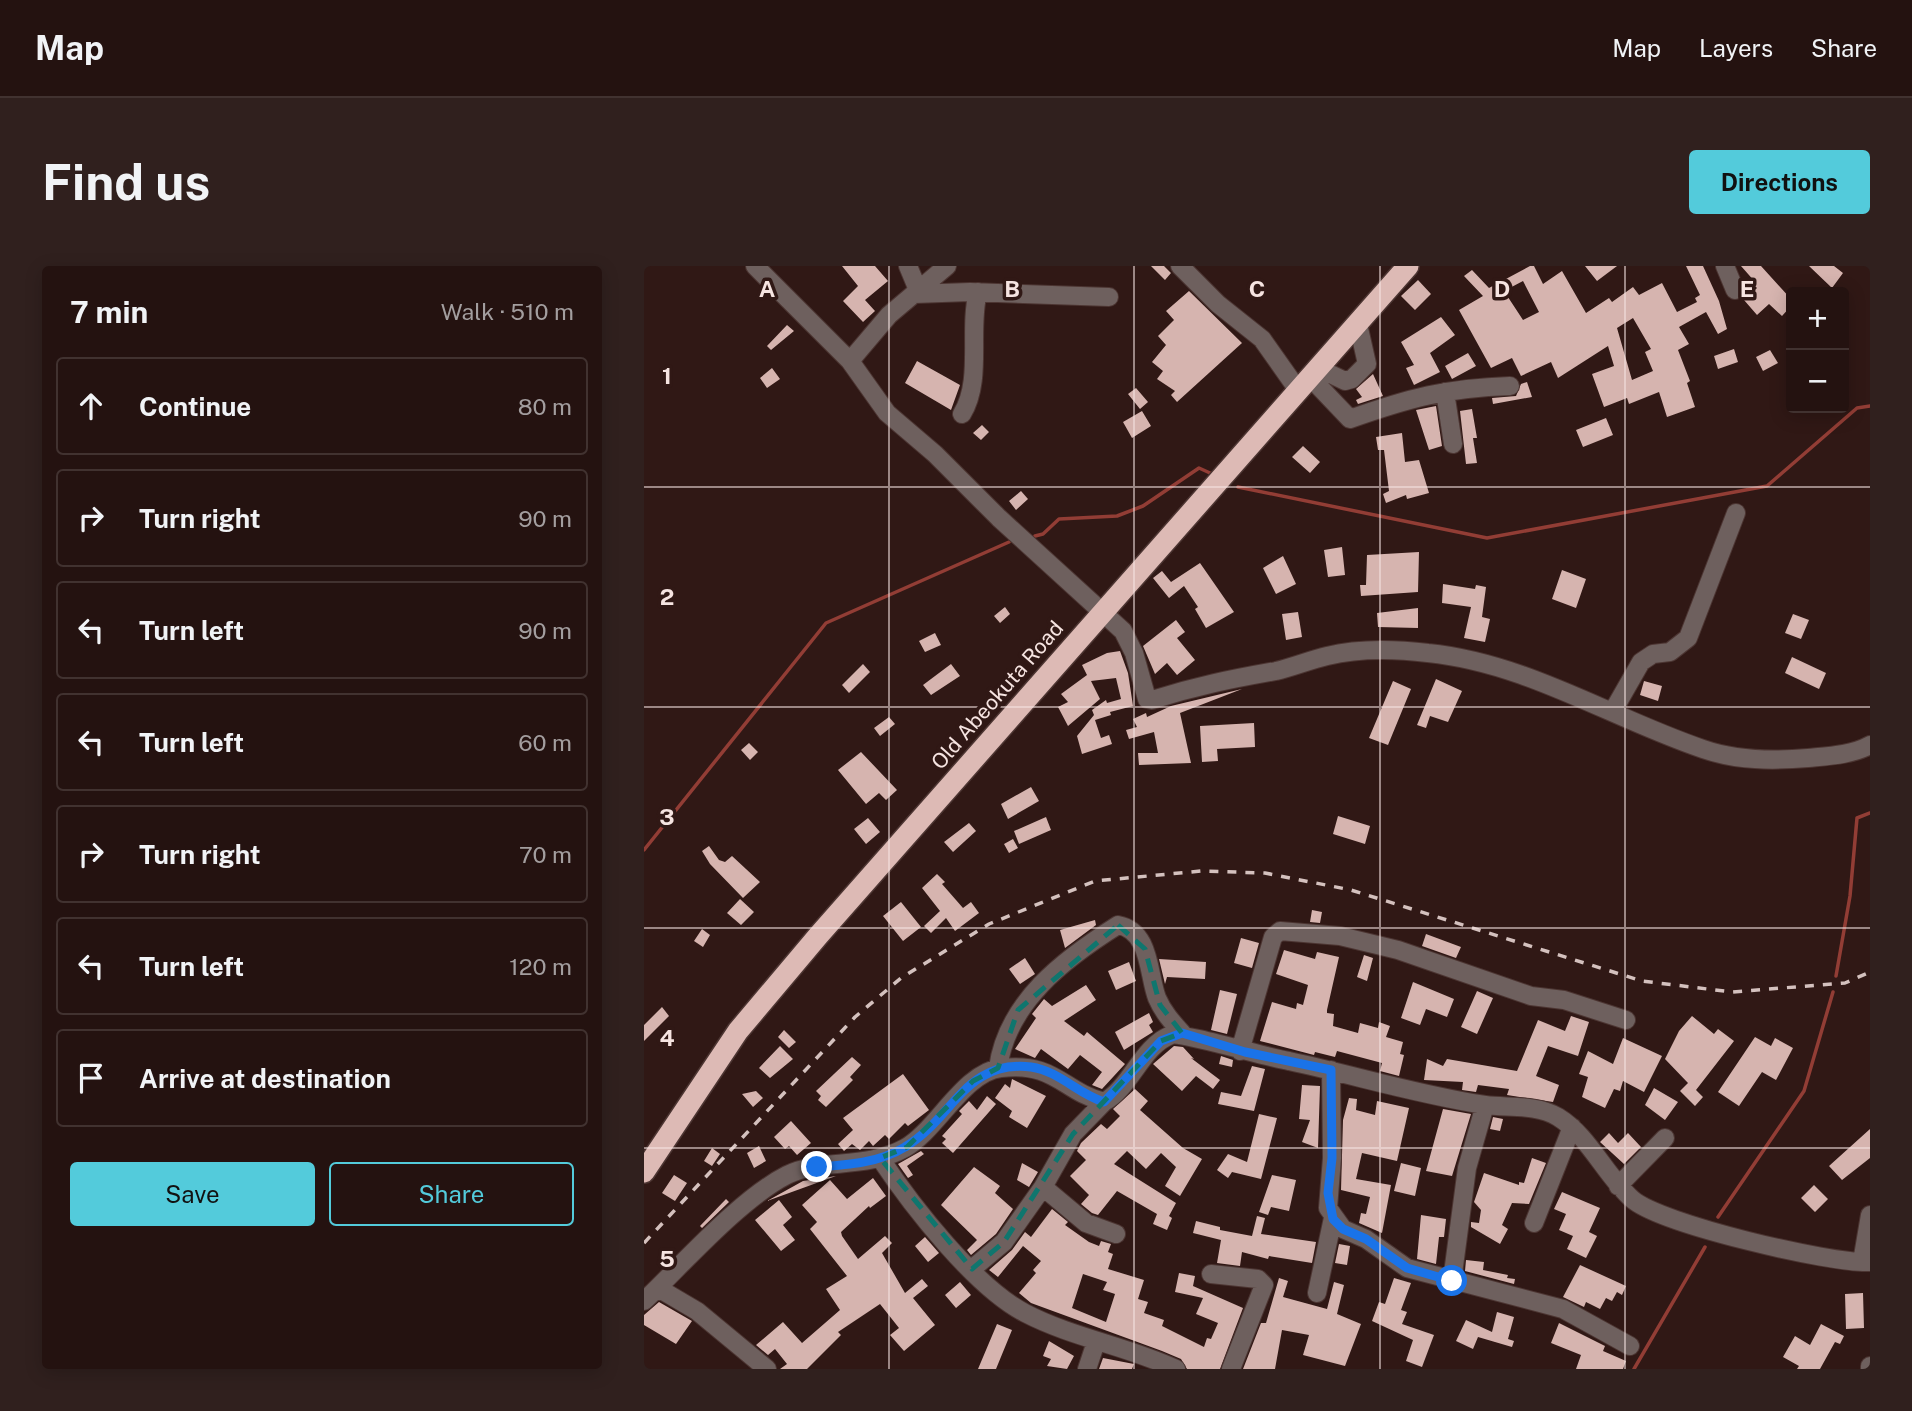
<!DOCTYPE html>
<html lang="en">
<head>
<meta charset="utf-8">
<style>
  body { margin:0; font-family:"Public Sans",sans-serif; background:#30201e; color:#f1f3f6 }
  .controls { position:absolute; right:21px; top:21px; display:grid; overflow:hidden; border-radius:7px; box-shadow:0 4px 18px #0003 }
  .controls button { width:63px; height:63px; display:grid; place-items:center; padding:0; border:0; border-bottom:2px solid #413230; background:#241210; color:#f1f3f6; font:35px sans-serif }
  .stop { position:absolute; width:21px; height:21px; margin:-16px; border:5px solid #1a73e8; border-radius:50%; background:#fff }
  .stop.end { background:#1a73e8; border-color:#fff; box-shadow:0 2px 7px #0008 }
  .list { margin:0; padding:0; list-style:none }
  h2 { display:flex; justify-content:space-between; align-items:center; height:91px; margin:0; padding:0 28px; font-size:30px }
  h2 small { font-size:23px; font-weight:400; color:#a39e9f }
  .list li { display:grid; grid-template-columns:46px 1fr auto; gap:21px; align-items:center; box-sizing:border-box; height:98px; margin:0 14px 14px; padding:0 14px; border:2px solid #413230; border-radius:7px }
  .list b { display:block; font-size:26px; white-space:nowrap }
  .list em { font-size:23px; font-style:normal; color:#a39e9f }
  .actions { display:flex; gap:14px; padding:21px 28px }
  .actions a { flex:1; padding:16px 0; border:2px solid #53cbdb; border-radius:7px; text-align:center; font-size:24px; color:#53cbdb }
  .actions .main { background:#53cbdb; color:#111 }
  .icon { flex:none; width:38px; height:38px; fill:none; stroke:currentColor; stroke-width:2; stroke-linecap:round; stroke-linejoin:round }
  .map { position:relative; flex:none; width:1226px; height:1103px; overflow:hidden; border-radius:7px }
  header { display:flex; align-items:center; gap:42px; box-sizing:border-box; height:98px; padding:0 35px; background:#241210; border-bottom:2px solid #413230 }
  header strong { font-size:33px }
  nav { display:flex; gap:38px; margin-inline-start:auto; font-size:24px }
  .intro { display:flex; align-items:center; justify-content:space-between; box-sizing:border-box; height:168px; padding:0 42px }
  h1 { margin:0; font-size:49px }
  .button { padding:18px 32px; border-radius:7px; background:#53cbdb; color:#111; font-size:24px; font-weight:700 }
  main { display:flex; gap:42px; padding:0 42px }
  aside { flex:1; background:#241210; border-radius:7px; box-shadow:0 4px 18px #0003 }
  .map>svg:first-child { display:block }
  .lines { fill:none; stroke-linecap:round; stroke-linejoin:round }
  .stream { stroke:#923d35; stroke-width:3.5 }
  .building { fill:#d6b4af; fill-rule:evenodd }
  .minor-casing { stroke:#4c3532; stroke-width:20 }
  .highway-casing { stroke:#4c3532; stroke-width:24 }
  .minor { stroke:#6e605e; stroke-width:18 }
  .highway { stroke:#ddbab5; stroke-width:21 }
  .rail { stroke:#d4c1be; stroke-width:3.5; stroke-dasharray:9 9; stroke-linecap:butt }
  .route { stroke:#1a73e8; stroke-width:9 }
  .marked { fill:none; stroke:#0f766e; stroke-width:5; stroke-dasharray:14 9; stroke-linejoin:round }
  .grid { fill:none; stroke:#f6e4e1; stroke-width:2; stroke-opacity:0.55 }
  .labels { text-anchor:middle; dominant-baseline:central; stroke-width:7; stroke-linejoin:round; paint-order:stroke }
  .street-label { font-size:21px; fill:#f6e4e1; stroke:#301815 }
  .grid-label { font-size:23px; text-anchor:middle; font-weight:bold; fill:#f6e4e1; stroke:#301815; stroke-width:7; stroke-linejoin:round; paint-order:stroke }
</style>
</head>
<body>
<header>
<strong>Map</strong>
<nav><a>Map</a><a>Layers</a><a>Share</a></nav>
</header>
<div class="intro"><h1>Find us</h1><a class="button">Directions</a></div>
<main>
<aside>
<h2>7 min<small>Walk · 510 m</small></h2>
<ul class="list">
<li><svg class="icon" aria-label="ahead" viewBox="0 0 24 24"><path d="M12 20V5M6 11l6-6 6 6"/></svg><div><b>Continue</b></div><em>80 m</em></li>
<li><svg class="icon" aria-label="right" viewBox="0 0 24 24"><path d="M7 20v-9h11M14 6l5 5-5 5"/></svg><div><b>Turn right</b></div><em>90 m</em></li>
<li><svg class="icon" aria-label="left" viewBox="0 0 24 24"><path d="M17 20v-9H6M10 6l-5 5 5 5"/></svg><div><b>Turn left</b></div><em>90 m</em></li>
<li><svg class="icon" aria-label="left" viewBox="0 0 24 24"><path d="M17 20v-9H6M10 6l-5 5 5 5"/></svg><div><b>Turn left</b></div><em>60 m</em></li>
<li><svg class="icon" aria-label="right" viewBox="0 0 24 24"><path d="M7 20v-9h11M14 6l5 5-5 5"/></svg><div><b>Turn right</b></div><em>70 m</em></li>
<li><svg class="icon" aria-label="left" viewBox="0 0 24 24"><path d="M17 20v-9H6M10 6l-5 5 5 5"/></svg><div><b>Turn left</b></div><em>120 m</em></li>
<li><svg class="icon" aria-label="arrive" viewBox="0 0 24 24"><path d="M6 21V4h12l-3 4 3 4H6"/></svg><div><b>Arrive at destination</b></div></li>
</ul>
<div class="actions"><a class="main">Save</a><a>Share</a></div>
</aside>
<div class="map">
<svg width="1226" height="1103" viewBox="0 0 1226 1103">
  <rect width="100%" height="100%" fill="#301815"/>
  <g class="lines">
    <path class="stream" d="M594 221 843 272 1123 220 1213 142 1226 140
      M391 270 399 268 415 253 473 250 499 240 555 202 566 207
      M0 584 182 357 365 276
      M1192 710 1206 630 1213 552 1226 547
      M1074 951 1160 825 1189 726
      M990 1103 1061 981"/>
  </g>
  <path class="building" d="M198 0H231L244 15 221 34 231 45 219 56 199 35 214 20Z
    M507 0H520L527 7 521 14Z
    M886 0H890L899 18 918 5 942 47 965 32 968 36 989 21 995 29 1018 17 1033 46 1053 36 1051 32 1056 29 1042 0H1059L1075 35 1083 63 1074 68 1062 46 1035 61 1045 78 1034 84 1046 115 1043 117 1051 141 1023 151 1015 126 985 138 983 132 960 141 948 108 970 100 964 80 914 112 907 96 877 110 868 92 847 102 815 44 839 30 820 10 828 4 845 22ZM879 15 895 46 879 54 860 25ZM989 52 1007 83 1001 86 1009 105 988 114 973 62Z
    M941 0H973L953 15Z
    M1097 0H1117L1147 33V40L1138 50 1125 38 1113 49 1100 34 1113 22 1110 19 1112 17Z
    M1165 0H1190L1199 7 1188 22Z
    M774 14 787 28 771 44 757 30Z
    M545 25 598 77 533 136 527 129 531 125 513 113 519 105 508 96 522 79 514 70 530 54 522 45Z
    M797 51 811 69 786 87 796 106 770 119 762 102 770 99 757 76Z
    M143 59 150 65 127 84 123 80Z
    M1090 83 1094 96 1074 103 1070 90Z
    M1126 84 1134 97 1119 105 1112 91Z
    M824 87 832 100 808 113 801 100Z
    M273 95 316 119 307 144 261 117Z
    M128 102 136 113 123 122 116 112Z
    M729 108 739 130 714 138 712 134 718 131 712 123Z
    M883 116 888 131 849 138 848 132 872 130 877 118Z
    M492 122 504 136 496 143 484 128Z
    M792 140 798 180 785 184 772 144Z
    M828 143 833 172H829L833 197 822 198 816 145Z
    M498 145 507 160 488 172 479 156Z
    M962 152 969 169 939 181 932 164Z
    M338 159 345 166 337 174 329 167Z
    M758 167 761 196 775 194 785 227 763 233 762 229 742 237 739 228 745 225 740 184H734L732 171Z
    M659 180 676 196 666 207 648 191Z
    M377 225 384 233 372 244 365 235Z
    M698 281 701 309 684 311 680 284Z
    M775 286 774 326 717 330 716 319H722L723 289Z
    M639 290 652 318 632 328 619 302Z
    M556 297 590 346 562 362 551 343 554 341 540 320 525 332 509 312 518 305 527 316Z
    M918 304 942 313 932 342 908 333Z
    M799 318 831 323 832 319 842 321 838 351 846 353 841 376 820 372 827 341 798 337Z
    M361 341 366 348 356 357 350 350Z
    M774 342V362L734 361 733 347Z
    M654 346 658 371 642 374 638 348Z
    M1149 348 1165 354 1157 373 1141 367Z
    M532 354 541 366 533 372 551 394 533 409 523 397 511 408 499 380Z
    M291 367 297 379 281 386 275 375Z
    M476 385 484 407 489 440 466 446 467 449 451 454 457 472 465 469 468 478 438 488 433 470 450 449 448 444 462 434 463 437 477 433 472 412 447 415 456 433 424 460 414 441 424 436 417 428 443 409 438 399 463 387Z
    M1148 391 1182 407 1175 423 1141 407Z
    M219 398 226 406 205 427 198 419Z
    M307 398 316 410 287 429 279 419Z
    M792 413 818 425 804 456 786 450 782 462 773 459Z
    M749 415 767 423 744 479 725 472Z
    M1000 415 1018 420 1014 435 996 429Z
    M598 423 536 447 547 497 495 499 494 487H514L510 466 485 473 482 464 493 461 489 453 502 447 503 451 527 440Z
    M245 451 251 458 236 470 230 462Z
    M610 457 611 481 573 483 574 495 558 496 556 460Z
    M105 477 114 486 106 494 97 484Z
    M217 486 253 524 242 534 235 527 222 538 194 504Z
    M387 521 395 535 364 553 357 538Z
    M694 550 726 560 721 578 689 568Z
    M402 551 407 564 375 578 370 565Z
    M224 552 236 566 222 578 210 563Z
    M325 557 332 565 309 586 300 576Z
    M369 573 374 582 365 587 360 578Z
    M65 580 75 594 81 596 88 590 116 616 99 632 66 598 58 585Z
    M293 608 301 616 298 618 319 642 327 636 335 647 311 665 302 652 287 667 280 660 296 645 278 622Z
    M96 633 110 646 97 659 83 647Z
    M257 636 277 661 259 675 239 650Z
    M668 644 678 646 676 657 666 656Z
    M451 654 452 659 421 682 416 664Z
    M58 663 66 669 59 681 50 675Z
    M782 668 817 681 812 692 778 680Z
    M597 672 615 677 608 702 590 697Z
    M640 684 671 693 673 686 695 691 683 744V747L690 748 689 760 714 767 716 757 734 762 735 756 746 760 742 771 759 776 756 788 760 789 755 810 736 805 738 797 693 785 691 791 671 786 670 789 616 775 628 736 652 743 653 737 659 739 664 719 632 708Z
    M720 689 729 692 723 715 713 711Z
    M381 692 391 708 376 718 365 703Z
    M515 693 562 696 561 713 523 711 521 718Z
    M485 696 492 715 472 724 464 705Z
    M769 716 810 733 803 751 782 743 776 759 757 752Z
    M442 719 452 734 420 755 440 770 443 766 481 798 458 823 448 819 458 806 436 789 424 803 397 783 391 792 371 783 392 752 388 748 400 733 408 740Z
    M576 724 593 728 583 768 567 764Z
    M833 725 849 732 833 768 817 761Z
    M18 741 25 750 0 775V759Z
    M505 747 509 756 505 759 509 766 480 784 471 766Z
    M927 750 945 756 934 790 904 780 892 810 915 819 909 836 863 829 865 823 834 819 832 826 818 824 819 816 780 814 783 793 799 800 803 793 873 805 894 754 921 765Z
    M1048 750 1070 768 1074 763 1090 775 1052 824 1059 831 1051 840 1036 825 1044 817 1021 793 1035 765Z
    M140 764 152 776 145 782 134 771Z
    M1111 771 1127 780 1131 772 1149 782 1132 814 1118 806 1095 840 1074 826Z
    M979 772 1018 790 1000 826 979 815 976 825 970 823 961 842 938 831 944 811 935 808 944 785 969 798Z
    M136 780 149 793 126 812 115 802Z
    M530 780 539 781 550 793 547 792 576 814 569 823 552 810 538 825 509 798Z
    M577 790 589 794 588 801 575 798Z
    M208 791 217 799 206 811 209 814 182 841 174 834 177 830 172 825Z
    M608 800 621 803 610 845 574 838 577 826 597 830Z
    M259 808 285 844 264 860 261 857 245 873 241 869 229 880 225 875 216 884 208 878 200 885 194 878 209 864 199 852Z
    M368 813 402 830 383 862 365 851 368 845 351 832 361 818 366 822Z
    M658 819 676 820 674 882 658 876 666 854 655 853Z
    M1010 822 1034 836 1021 854 1001 839Z
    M491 823 504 835 496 844 539 882 558 893 536 930 521 920 532 901 517 887 502 903 483 885 470 898 532 937 525 950 528 952 523 964 509 958 513 948 473 925 454 949 448 947 437 938 445 929 426 910 442 894 433 885 437 877 457 858 463 863 476 850 469 843Z
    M112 825 119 832 109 841 98 828Z
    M343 830 352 838 309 887 298 877 302 873 298 870 318 848 315 845 325 835 333 844Z
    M705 832 713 833 712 844 731 849 733 835 765 842 753 895 718 887 712 913 747 919 738 967 715 957 717 947 722 948 726 931 697 924 699 854Z
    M799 843 827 848 808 910 782 905Z
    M615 848 633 852 617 913 588 906 584 912 573 904 584 888 603 896Z
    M849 851 859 853 856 865 846 863Z
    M147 855 167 877 153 889 145 880 141 883 130 871Z
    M1226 863V892L1198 914 1185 900Z
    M965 867 974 877 984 867 997 881 980 898 956 876Z
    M115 880 122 895 110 902 103 887Z
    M68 882 76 888 68 900 60 895Z
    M277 885 280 888 263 900 269 909 264 912 254 898Z
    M888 892 902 897 885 938 868 937 858 959 864 963 856 978 827 961V956L835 957 837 944 830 936 840 907 875 919V916L880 917Z
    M378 897 394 906 385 921 373 914Z
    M757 897 777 902 771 930 750 925Z
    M330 901 356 920 351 927 369 943 352 968 327 989 323 984 333 974 297 939Z
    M30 909 43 917 31 935 18 927Z
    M628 909 652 914 645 945 627 941 624 949 615 946Z
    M192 910 123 935 159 915Z
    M229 912 242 930 226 942 225 940 197 966 198 970 214 993 241 970 248 977 238 987 261 1027 278 1013 284 1020 269 1032 291 1059 260 1085 246 1069 255 1062 236 1038 194 1066 197 1069 163 1103H136L143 1098 131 1083 124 1089 112 1079 139 1056 158 1077 196 1044 182 1023 203 1010 166 963 173 956 158 939 186 914 203 933Z
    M1170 919 1184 933 1171 946 1157 932Z
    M918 926 956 942 945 966 953 970 942 992 923 983 929 970 915 964 922 948 910 943Z
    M82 933 85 936 58 962 56 960Z
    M135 934 148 951 139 959 151 974 137 985 111 954Z
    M408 943 424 956 421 959 445 976 455 980 457 975 467 978 464 986 469 988 464 1003 500 1014 494 1033 504 1036 500 1047 520 1054 518 1060 560 1081 563 1072 567 1073 574 1057 552 1048 559 1032 531 1026 535 1007 551 1010 549 1020 599 1042 576 1103H543L537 1093 518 1085 387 1037 375 1027 392 1007 389 1004 397 995 379 980 354 1011 345 1004 368 984 381 966 387 971ZM439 1008 463 1016 459 1024 471 1028 462 1056 428 1042Z
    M777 949 802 953 800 971H795L792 998 773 993Z
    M613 950 621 952 617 968 672 976 668 997 625 990 624 993 598 986 596 1000 573 997 577 974 549 967 552 955 576 961V964L608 970Z
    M281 971 295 987 284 996 271 980Z
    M695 978 706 980 703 999 691 997Z
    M822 994 840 996 839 1004 864 1009 863 1012 871 1013 870 1018 821 1005Z
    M936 999 982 1020 978 1029 973 1026 968 1035 962 1032 956 1043 942 1036 940 1041 919 1031Z
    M635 1012 644 1015 639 1031 683 1043 690 1016 700 1019 693 1048 717 1058 701 1100 659 1089 665 1069 638 1064 631 1103H599L617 1057H622Z
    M750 1012 767 1017 757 1044 763 1046 758 1058 790 1069 778 1101 762 1095 769 1074 728 1055 735 1036 741 1038Z
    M316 1016 327 1029 312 1042 301 1029Z
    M1219 1027 1220 1062 1202 1063 1201 1028Z
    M15 1036 48 1055 32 1078 0 1059V1049Z
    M853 1046 870 1051 864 1073 870 1075 868 1081 834 1071 829 1083 812 1075 822 1054 848 1066Z
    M915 1057 961 1080 959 1085 982 1095 979 1103H932L937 1089 907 1077Z
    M353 1058 368 1064 352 1103H334Z
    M1177 1058 1200 1070 1196 1078 1191 1076 1176 1103H1153L1155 1100 1139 1091 1151 1070 1166 1079Z
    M405 1075 430 1090 423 1103 403 1100 407 1093 399 1090Z
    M459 1092 490 1098 488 1103H455Z"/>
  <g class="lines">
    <g class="minor-casing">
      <path id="minor" d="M111 0 206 95 243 147 291 188 355 252 479 365 490 387 503 433 508 434C552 420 587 413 632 405 649 401 666 394 683 390 715 382 752 383 784 387 883 397 967 452 1059 483 1093 495 1129 495 1164 492 1184 490 1208 489 1226 479
        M264 0 274 24
        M536 0 574 38 618 73 654 124
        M1081 0 1091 24
        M270 28 326 26 465 31
        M206 95 245 49 303 0
        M674 102 701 115 708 113 723 98 714 58
        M666 111 706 153C765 132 803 122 866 120
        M801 126 809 178
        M318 148C339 114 324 64 334 26
        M969 445 997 396 1009 388 1026 386 1044 372 1092 247
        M596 785 629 671 636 665 696 670 754 684 887 730 920 734 982 754
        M354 802C363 736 420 693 474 659 507 665 504 709 513 732 519 746 528 756 538 767
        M687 804 688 892 684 942 699 963 722 973 763 1002 919 1043 986 1080
        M236 892C268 940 331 1021 381 1047 429 1072 483 1080 532 1103
        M974 920 1021 872
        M399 921 442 957 472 968
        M890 957 928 861
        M1218 996 1226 949
        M328 1003 360 976 399 921 429 868 460 836
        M567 1008 614 1013 620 1019 587 1103
        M808 1015 823 902 841 839
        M14 1022 53 1045 123 1103
        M673 1027 689 952
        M0 1035C39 998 96 933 143 909 176 892 221 904 261 882 293 864 320 806 357 802 412 796 418 825 460 836 487 821 498 780 527 769 538 766 625 792 645 795 710 809 775 829 841 839 864 842 893 838 914 851 945 870 961 909 988 933 1016 958 1187 998 1226 996
        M443 1103 452 1076
        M1226 1103V1100"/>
    </g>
    <g class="highway-casing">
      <path id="highway" d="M0 906 94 765 174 670 764 0"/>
    </g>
    <use href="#minor" class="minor"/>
    <use href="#highway" class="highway"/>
    <path class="rail" d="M0 977 211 751 257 712 345 658 451 615 557 605 621 607 707 624 998 715 1088 726 1201 717 1226 706"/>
  </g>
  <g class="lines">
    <path class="route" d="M173 901C203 899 235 897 261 881 309 853 321 793 387 801 415 805 434 828 460 836L517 775 538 767 601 786 687 804 688 892 684 927 689 953 699 963 722 973 763 1002 808 1015"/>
  </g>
  <path class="marked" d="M474 659 501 683 516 739 538 767 517 775 429 868 360 976 328 1003 236 892 263 881 329 815 354 802 374 744Z"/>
  <path class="grid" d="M245 0V1103M490 0V1103M736 0V1103M981 0V1103M0 221H1226M0 441H1226M0 662H1226M0 882H1226"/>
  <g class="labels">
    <g class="street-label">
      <text transform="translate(353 429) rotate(-49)">Old Abeokuta Road</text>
    </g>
  </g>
  <g class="grid-label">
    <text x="123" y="31">A</text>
    <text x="368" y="31">B</text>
    <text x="613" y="31">C</text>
    <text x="858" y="31">D</text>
    <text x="1103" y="31">E</text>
    <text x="23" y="118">1</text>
    <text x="23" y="339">2</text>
    <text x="23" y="559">3</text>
    <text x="23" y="780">4</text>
    <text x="23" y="1001">5</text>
  </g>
</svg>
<div class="controls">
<button>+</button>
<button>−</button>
</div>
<div class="stop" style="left:808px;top:1015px"></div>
<div class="stop end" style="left:173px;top:901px"></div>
</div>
</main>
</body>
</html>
